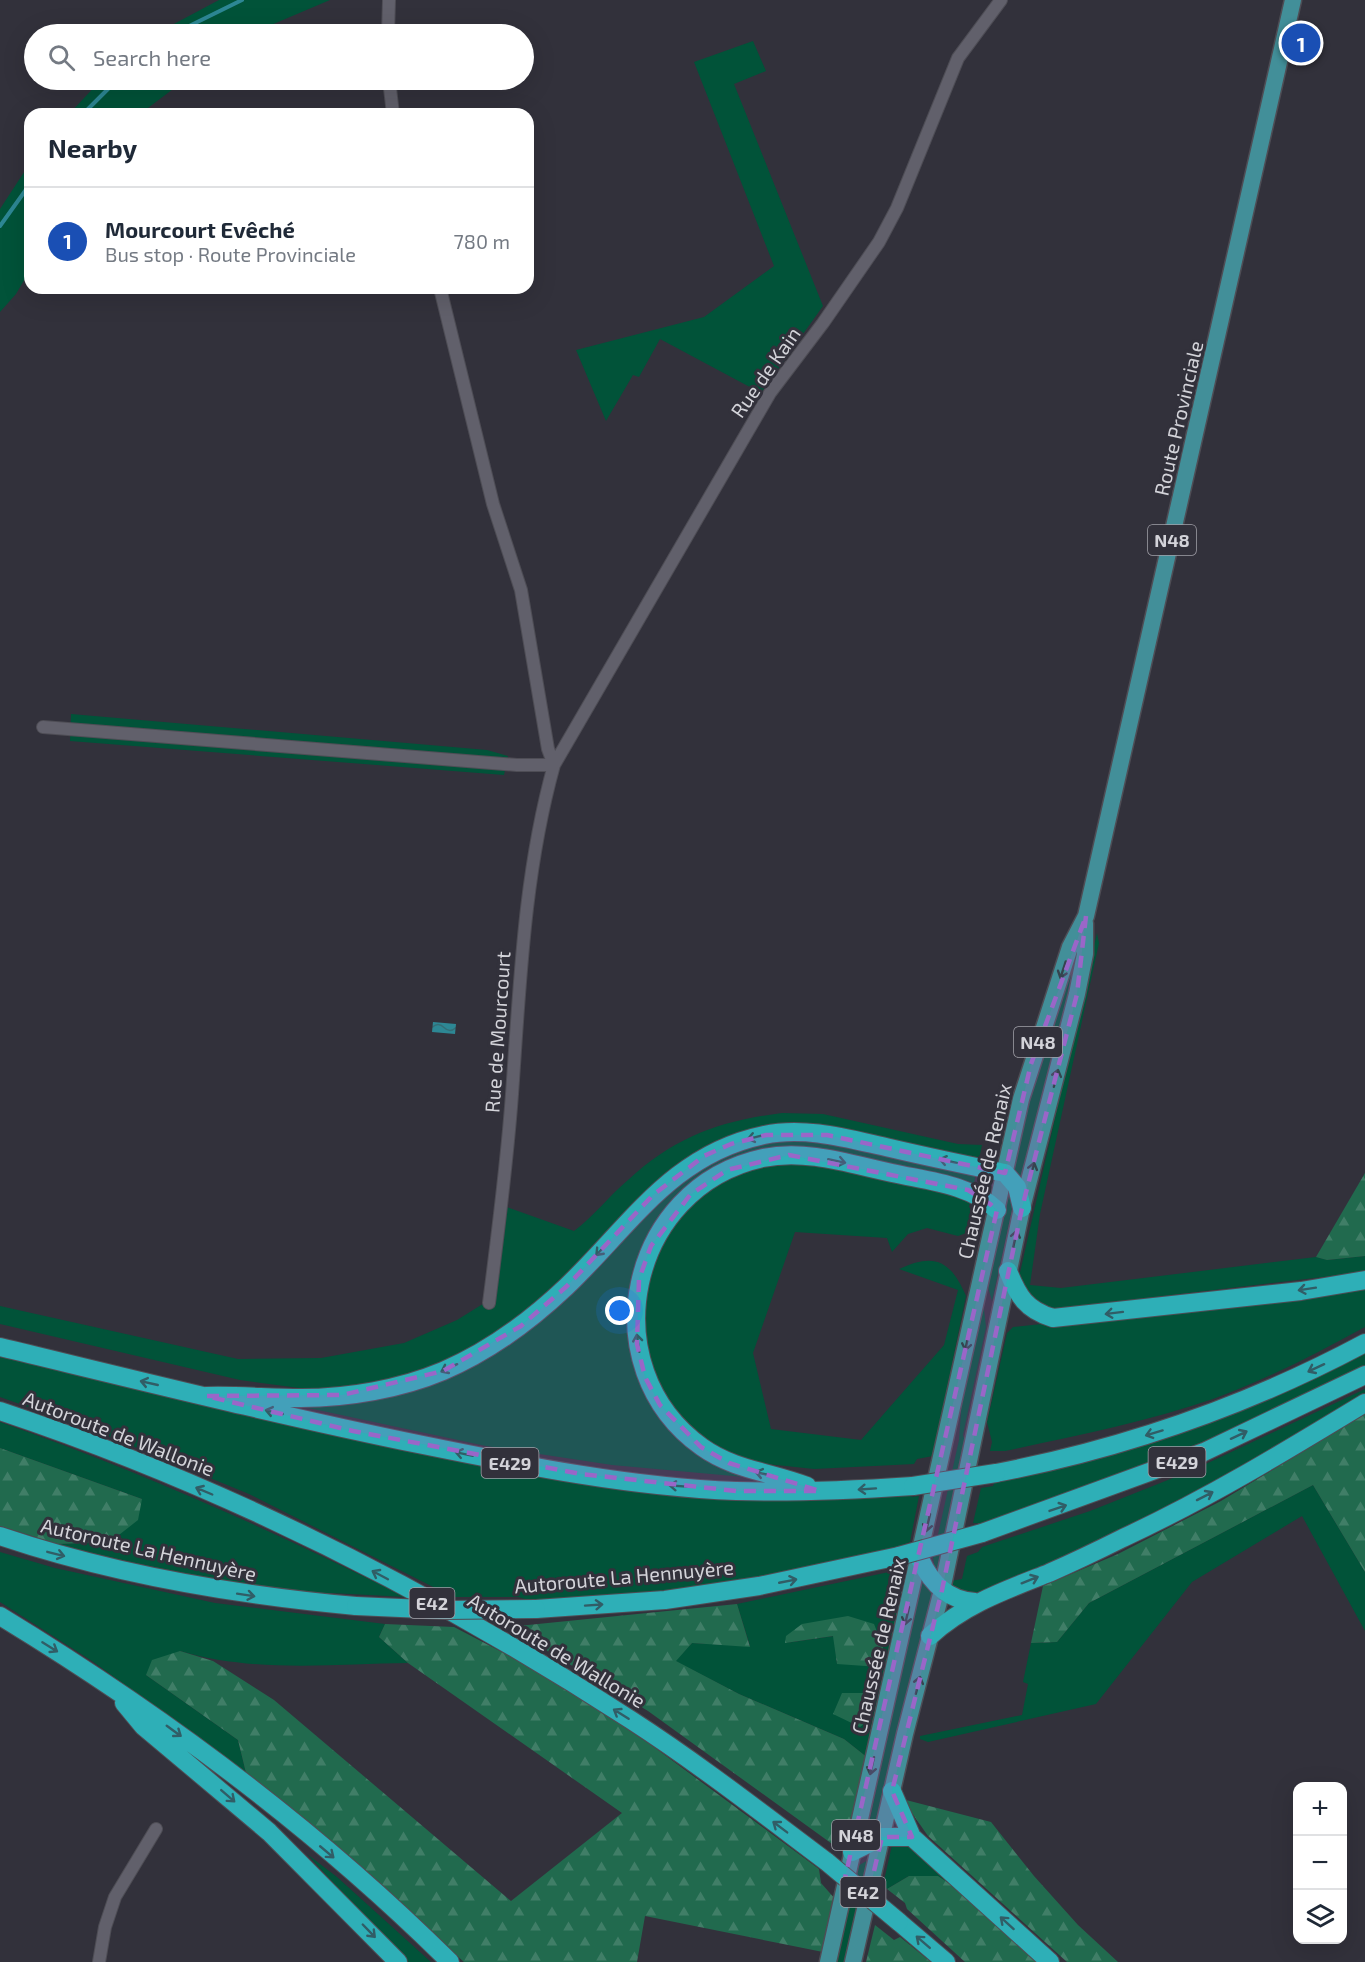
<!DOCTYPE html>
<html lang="en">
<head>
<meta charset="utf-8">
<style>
  body { margin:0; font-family:"Exo 2",sans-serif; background:#f2f2f3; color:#1f2937 }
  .controls { position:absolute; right:18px; bottom:18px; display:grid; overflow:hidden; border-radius:12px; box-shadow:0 6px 24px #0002 }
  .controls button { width:54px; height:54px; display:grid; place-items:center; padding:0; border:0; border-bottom:2px solid #e0e1e3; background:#fff; color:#1f2937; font:30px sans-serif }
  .you { position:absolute; left:620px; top:1311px; width:21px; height:21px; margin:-15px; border:4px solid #fff; border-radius:50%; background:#1a73e8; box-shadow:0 0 0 9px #1a73e833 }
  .badge { display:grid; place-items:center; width:39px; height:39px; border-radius:50%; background:#d93025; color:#fff; font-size:20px; font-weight:700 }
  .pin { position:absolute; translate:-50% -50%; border:3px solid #fff; box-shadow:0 2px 6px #0006 }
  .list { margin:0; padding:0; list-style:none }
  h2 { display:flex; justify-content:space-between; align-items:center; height:78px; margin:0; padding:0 24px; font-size:26px }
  h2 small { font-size:20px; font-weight:400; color:#747a83 }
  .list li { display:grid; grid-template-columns:39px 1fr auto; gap:18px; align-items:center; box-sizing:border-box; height:108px; padding:0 24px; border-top:2px solid #e0e1e3 }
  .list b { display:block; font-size:22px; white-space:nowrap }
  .list p { margin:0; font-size:20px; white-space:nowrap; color:#747a83 }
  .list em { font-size:20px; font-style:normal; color:#747a83 }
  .icon { flex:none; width:33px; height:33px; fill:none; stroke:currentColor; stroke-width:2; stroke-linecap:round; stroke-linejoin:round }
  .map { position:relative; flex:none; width:1365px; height:1962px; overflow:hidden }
  .search { position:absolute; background:#fff; box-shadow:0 6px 24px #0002; left:24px; top:24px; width:510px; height:66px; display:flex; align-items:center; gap:15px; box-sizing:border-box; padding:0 21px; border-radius:33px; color:#747a83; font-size:22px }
  .panel { position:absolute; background:#fff; box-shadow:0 6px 24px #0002; left:24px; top:108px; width:510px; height:186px; border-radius:18px }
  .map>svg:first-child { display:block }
  .grass { fill:#015339; fill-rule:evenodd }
  .forest { fill:url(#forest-firs) }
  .water { fill:url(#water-waves) }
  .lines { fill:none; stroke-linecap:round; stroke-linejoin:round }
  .stream { stroke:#2d8794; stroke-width:4 }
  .minor-casing { stroke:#4e4d55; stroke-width:14 }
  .primary-casing { stroke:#4e4d55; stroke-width:19 }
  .motorway-casing { stroke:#4e4d55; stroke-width:20 }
  .minor { stroke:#61606b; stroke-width:12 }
  .primary { stroke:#428f99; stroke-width:16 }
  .motorway { stroke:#2eafb7; stroke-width:18 }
  .motorway-bridge-casing { stroke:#4e4d55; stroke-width:20; stroke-linecap:butt }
  .motorway-bridge { stroke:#2eafb7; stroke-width:18 }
  .oneway { stroke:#35444e }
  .oneway2 { stroke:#315d66 }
  .marked { fill:#9a66c8; fill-opacity:0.2; stroke:#9a66c8; stroke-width:4.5; stroke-dasharray:12 8; stroke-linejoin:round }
  .labels { text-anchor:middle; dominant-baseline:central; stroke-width:6; stroke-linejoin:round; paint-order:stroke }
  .shield { fill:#32313b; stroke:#a3a2aa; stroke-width:1.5 }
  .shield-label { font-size:18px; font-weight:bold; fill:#d3d3d9 }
  .street-label { font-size:20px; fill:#d3d3d9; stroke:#32313b }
</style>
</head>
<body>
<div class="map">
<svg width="1365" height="1962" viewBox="0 0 1365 1962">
  <defs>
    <pattern id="forest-firs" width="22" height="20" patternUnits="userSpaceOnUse" patternTransform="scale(1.5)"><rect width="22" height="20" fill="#216a4e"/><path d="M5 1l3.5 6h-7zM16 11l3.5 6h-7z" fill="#407e67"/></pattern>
    <pattern id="water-waves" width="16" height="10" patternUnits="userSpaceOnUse" patternTransform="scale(1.5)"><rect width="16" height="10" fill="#2d8794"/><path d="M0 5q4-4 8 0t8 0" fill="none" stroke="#336e77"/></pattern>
  </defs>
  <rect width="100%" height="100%" fill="#32313b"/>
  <path class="grass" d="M219 0H330L250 34H155Z
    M753 41 766 71 734 84 823 306 761 393 660 339 639 377 633 375 606 421 576 350 704 317 774 266 694 62Z
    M101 80H185L140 114H69Z
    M30 163V270L16 294 0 312V209Z
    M71 714 487 750 508 756 504 775 70 741Z
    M1082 931 1078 957 1022 1197 1017 1173 1013 1169 1033 1086Z
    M1097 933 1099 943 1040 1214 1030 1285 1061 1288 1316 1257 1328 1260 1365 1256V1272L1046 1310 1031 1303 1019 1277Z
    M782 1113 823 1114 958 1144 982 1145 969 1207 976 1215 977 1229 958 1236 927 1228 908 1234 892 1252 887 1238 795 1232 753 1353 771 1429 861 1440 944 1345 958 1290 899 1269C935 1252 951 1261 966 1296L933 1456 917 1459 914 1464 814 1469 756 1463 744 1477 612 1465 486 1446 299 1406V1388L240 1380 0 1324V1306L238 1359 321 1358 404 1343 457 1320 486 1302 495 1203 574 1231C594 1216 609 1196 628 1180 675 1137 719 1121 782 1113Z
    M1007 1194 1012 1195 1013 1205 992 1301 987 1284Z
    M1365 1285V1327C1315 1354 1266 1380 1213 1399 1146 1422 1075 1436 1005 1451H990L992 1442 987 1422 1007 1333 1013 1327 1311 1295Z
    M983 1300 986 1327 963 1435 965 1442 941 1563 935 1570 933 1557 959 1440 962 1398Z
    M1365 1351V1366L1321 1390 1162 1462 988 1524 973 1523 981 1488 993 1486 995 1481Z
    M0 1357 382 1445 619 1487 907 1492 912 1497 919 1496 910 1542 890 1550 724 1585 628 1598 529 1600 518 1597H453L249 1494 98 1432 0 1397Z
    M1365 1389V1396L1105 1544 973 1597 950 1589 951 1581 962 1579 967 1556 978 1552 982 1547 1090 1511 1193 1470Z
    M0 1422C140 1471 273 1531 406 1597L331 1593 323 1595C233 1583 146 1568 58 1544L110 1542 142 1499 0 1448Z
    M1313 1485 1365 1572V1631L1302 1516 1192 1582 1096 1704 928 1742 920 1739V1736L1022 1715 1028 1684 1023 1682 1031 1643 1057 1642 1089 1603Z
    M0 1552 55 1568 215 1603 385 1624 379 1637 408 1663C332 1664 254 1673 180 1651L146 1675 238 1740 246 1773 92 1661 0 1602Z
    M889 1572 896 1575 907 1572 868 1758 844 1739 739 1694 675 1661 692 1643 750 1646 737 1604ZM874 1624 837 1664 834 1636 786 1643Z
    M922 1574 935 1590 880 1828 867 1833Z
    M895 1841 917 1848 959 1890 909 1876 887 1889 883 1885 892 1845Z
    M307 1854 337 1877 431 1962H405Z
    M873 1857 849 1962H837L858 1866Z"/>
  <path class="forest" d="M1365 1173V1256L1327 1260 1316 1257Z
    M1365 1414V1572L1313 1485 1089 1603 1057 1642 1031 1643 1043 1586 1118 1554 1221 1501Z
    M0 1448 142 1499 138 1520 110 1542 58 1544 0 1526Z
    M737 1604 750 1647 692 1643 676 1661 739 1694 844 1739 868 1758 846 1854 648 1711 507 1627Z
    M848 1616 874 1624 883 1647 880 1667 837 1664 833 1636 785 1643 786 1636 802 1624Z
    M385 1624 454 1627 550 1677 654 1747 819 1869 821 1883 836 1900 823 1952 645 1916 637 1962H464L341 1852 246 1773 238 1740 146 1675 152 1660 180 1651 213 1661 274 1700 511 1901 622 1813 408 1663 379 1637Z
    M842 1693H870V1719L860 1727 833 1714Z
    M906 1800 991 1822 1034 1876 1078 1925 1118 1962H1067L928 1836 912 1813Z
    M909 1876H938L959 1890 1036 1962H965L907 1909 905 1903 887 1889Z
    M875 1925 894 1940 900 1937 931 1962H866Z"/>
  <path class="water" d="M433 1022 456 1024 455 1034 432 1032Z"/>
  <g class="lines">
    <path class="stream" d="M173 34 242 0
      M83 114 117 80
      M0 226 30 184"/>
    <g class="minor-casing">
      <path id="minor" d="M388 34 389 0
        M389 80 393 114
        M440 288 493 504 521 590 548 749 554 765
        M43 727 517 765H554
        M489 1303C498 1233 507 1164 512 1094 520 983 524 873 554 765L770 393 823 323 879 242 897 208 958 58 1001 0
        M99 1962 105 1927 115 1897 156 1829"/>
    </g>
    <g class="primary-casing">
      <path id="primary" d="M828 1962 1021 1099 1070 947 1086 916 1293 0
        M853 1962 905 1734 942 1590 1022 1208 1077 994 1085 954V923"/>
    </g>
    <g class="motorway-casing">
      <path id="motorway" d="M1008 1271C1018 1296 1026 1310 1053 1318L1301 1291 1365 1280
        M0 1347C141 1381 281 1416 423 1445 526 1466 631 1487 736 1491 796 1493 854 1490 913 1486
        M206 1396C239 1395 269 1398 301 1398 348 1398 400 1389 443 1371 490 1351 530 1321 566 1287 630 1226 672 1154 764 1135 806 1126 849 1139 890 1148 928 1157 967 1165 1005 1173L1017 1187 1022 1208
        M0 1411C222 1485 435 1593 631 1720 699 1764 763 1814 827 1862
        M996 1473C1126 1448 1249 1405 1365 1343
        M807 1486C771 1472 734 1470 702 1447 590 1367 628 1187 763 1158 806 1149 850 1164 892 1173 928 1181 969 1184 997 1210
        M982 1533 1204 1452 1365 1375
        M0 1536C115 1575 235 1595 356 1606
        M920 1559C931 1583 947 1600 975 1602
        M536 1609 665 1600 759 1586 899 1556
        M0 1616C161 1714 316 1829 450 1962
        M930 1636C965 1604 1006 1590 1049 1573 1074 1562 1099 1550 1123 1538 1207 1499 1286 1451 1365 1403
        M124 1703 143 1726 269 1832 398 1962
        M892 1791 912 1837 1050 1962
        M852 1852 882 1837H912
        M899 1922 946 1962"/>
    </g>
    <use href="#minor" class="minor"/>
    <use href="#primary" class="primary"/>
    <use href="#motorway" class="motorway"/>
    <g class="motorway-bridge-casing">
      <path id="motorway-bridge" d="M913 1486 996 1473
        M899 1556 982 1533
        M356 1606 445 1610 536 1609
        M827 1862 899 1922"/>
    </g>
    <use href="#motorway-bridge" class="motorway-bridge"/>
  </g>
  <defs><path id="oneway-shaft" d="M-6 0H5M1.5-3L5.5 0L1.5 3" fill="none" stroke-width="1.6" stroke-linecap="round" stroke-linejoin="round" transform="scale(1.5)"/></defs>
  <g class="oneway">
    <use href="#oneway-shaft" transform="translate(1063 970) rotate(108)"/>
    <use href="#oneway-shaft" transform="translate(1056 1078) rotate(-76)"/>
    <use href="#oneway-shaft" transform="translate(1032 1171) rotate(-75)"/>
    <use href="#oneway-shaft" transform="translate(1015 1239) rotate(-78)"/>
    <use href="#oneway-shaft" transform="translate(967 1342) rotate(102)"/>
    <use href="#oneway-shaft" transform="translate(928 1523) rotate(103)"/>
    <use href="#oneway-shaft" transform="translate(907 1616) rotate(103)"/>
    <use href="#oneway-shaft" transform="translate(918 1685) rotate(-76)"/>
    <use href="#oneway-shaft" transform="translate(872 1766) rotate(103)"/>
  </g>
  <g class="oneway2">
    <use href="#oneway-shaft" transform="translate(756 1137) rotate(166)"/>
    <use href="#oneway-shaft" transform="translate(837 1161) rotate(12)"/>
    <use href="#oneway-shaft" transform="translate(948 1161) rotate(-168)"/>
    <use href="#oneway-shaft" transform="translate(602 1249) rotate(133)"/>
    <use href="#oneway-shaft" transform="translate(1307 1289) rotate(171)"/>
    <use href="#oneway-shaft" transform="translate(1114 1313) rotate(173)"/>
    <use href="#oneway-shaft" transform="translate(638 1343) rotate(-98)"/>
    <use href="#oneway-shaft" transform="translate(449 1368) rotate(155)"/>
    <use href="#oneway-shaft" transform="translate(1316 1368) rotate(155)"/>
    <use href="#oneway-shaft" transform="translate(149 1383) rotate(-167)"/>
    <use href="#oneway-shaft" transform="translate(274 1412) rotate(-167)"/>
    <use href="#oneway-shaft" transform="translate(1154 1433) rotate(163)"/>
    <use href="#oneway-shaft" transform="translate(1239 1435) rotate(-25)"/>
    <use href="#oneway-shaft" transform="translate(464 1454) rotate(-168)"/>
    <use href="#oneway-shaft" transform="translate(764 1474) rotate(-167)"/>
    <use href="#oneway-shaft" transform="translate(678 1486) rotate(-176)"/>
    <use href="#oneway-shaft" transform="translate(867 1489) rotate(176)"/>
    <use href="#oneway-shaft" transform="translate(204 1491) rotate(-157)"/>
    <use href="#oneway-shaft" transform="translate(1205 1496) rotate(-27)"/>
    <use href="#oneway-shaft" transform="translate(1058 1508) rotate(-19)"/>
    <use href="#oneway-shaft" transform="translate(56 1554) rotate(14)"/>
    <use href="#oneway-shaft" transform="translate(380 1575) rotate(-152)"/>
    <use href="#oneway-shaft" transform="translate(1030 1580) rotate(-22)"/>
    <use href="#oneway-shaft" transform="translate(788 1581) rotate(-11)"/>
    <use href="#oneway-shaft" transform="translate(246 1595) rotate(9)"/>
    <use href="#oneway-shaft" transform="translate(594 1605) rotate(-4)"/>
    <use href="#oneway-shaft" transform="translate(50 1647) rotate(32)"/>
    <use href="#oneway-shaft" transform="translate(621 1714) rotate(-148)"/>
    <use href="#oneway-shaft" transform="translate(174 1731) rotate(36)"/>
    <use href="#oneway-shaft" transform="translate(228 1796) rotate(41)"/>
    <use href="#oneway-shaft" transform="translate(780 1827) rotate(-143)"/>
    <use href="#oneway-shaft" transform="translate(327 1852) rotate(40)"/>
    <use href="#oneway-shaft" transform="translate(1007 1923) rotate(-138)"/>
    <use href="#oneway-shaft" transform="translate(369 1931) rotate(46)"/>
    <use href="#oneway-shaft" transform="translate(923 1942) rotate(-139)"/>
  </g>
  <path class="marked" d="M1086 916 1077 994 1022 1208 942 1590 892 1791 912 1837H882L868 1897 845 1878 997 1210 990 1204 968 1190 789 1155 727 1170 690 1195 651 1246 639 1279 637 1344 645 1377 660 1405 701 1447 729 1463 820 1491H736L581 1474 353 1431 206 1396 342 1395 443 1371 521 1326 567 1286 653 1195 704 1156 731 1144 766 1135H827L1005 1173 1031 1064Z"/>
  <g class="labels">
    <g class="shield">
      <rect x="1148" y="525" width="48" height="30" rx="4.5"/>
      <rect x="1014" y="1027" width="48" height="30" rx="4.5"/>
      <rect x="1148.5" y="1447" width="57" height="30" rx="4.5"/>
      <rect x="481.5" y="1448" width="57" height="30" rx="4.5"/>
      <rect x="409.5" y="1588" width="45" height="30" rx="4.5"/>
      <rect x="832" y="1820" width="48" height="30" rx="4.5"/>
      <rect x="840.5" y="1877" width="45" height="30" rx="4.5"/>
    </g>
    <g class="shield-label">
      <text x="1172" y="540">N48</text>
      <text x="1038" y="1042">N48</text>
      <text x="1177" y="1462">E429</text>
      <text x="510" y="1463">E429</text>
      <text x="432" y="1603">E42</text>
      <text x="856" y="1835">N48</text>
      <text x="863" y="1892">E42</text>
    </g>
    <g class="street-label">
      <text transform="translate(765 372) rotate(-55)">Rue de Kain</text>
      <text transform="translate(1178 418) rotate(-77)">Route Provinciale</text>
      <text transform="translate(497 1032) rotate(-86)">Rue de Mourcourt</text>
      <text transform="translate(984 1171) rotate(-77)">Chaussée de Renaix</text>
      <text transform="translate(119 1433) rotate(21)">Autoroute de Wallonie</text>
      <text transform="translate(149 1549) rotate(13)">Autoroute La Hennuyère</text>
      <text transform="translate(624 1576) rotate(-5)">Autoroute La Hennuyère</text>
      <text transform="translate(878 1646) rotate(-77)">Chaussée de Renaix</text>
      <text transform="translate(557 1650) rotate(31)">Autoroute de Wallonie</text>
    </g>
  </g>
</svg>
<div class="controls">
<button>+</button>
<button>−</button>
<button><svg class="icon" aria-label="layers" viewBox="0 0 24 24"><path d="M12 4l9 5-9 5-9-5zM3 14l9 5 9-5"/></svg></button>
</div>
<div class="you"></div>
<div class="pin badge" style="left:1301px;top:43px;background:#1a4fb4">1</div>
<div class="search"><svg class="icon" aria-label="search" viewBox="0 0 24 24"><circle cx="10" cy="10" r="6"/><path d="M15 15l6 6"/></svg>Search here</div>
<section class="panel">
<h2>Nearby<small></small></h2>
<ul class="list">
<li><span class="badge" style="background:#1a4fb4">1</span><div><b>Mourcourt Evêché</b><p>Bus stop · Route Provinciale</p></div><em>780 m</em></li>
</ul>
</section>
</div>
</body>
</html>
